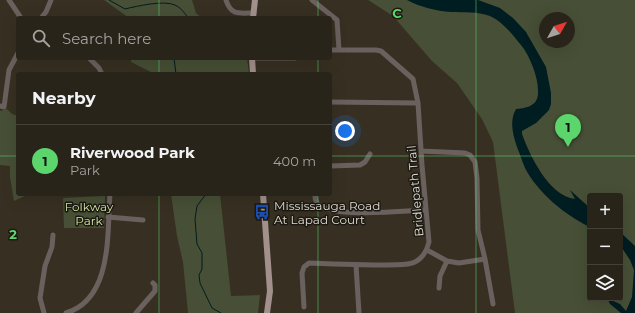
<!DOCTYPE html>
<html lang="en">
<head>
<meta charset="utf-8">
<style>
  body { margin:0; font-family:Montserrat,sans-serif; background:#353027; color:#f1f3f6 }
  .controls { position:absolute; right:12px; bottom:12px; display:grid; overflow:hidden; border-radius:4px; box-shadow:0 4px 16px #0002 }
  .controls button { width:36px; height:36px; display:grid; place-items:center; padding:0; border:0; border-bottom:1px solid #454139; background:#29241a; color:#f1f3f6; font:20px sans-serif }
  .compass { position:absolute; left:539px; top:12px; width:36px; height:36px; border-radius:50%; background:#29241a; box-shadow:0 4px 16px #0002; rotate:51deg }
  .you { position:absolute; left:345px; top:131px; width:14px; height:14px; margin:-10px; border:3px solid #fff; border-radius:50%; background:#1a73e8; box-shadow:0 0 0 6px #1a73e833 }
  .badge { display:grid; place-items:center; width:26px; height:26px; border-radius:50%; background:#5cd56d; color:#111; font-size:13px; font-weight:700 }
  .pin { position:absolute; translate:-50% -33px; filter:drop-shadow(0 1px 2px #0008) }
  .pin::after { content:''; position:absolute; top:21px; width:14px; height:12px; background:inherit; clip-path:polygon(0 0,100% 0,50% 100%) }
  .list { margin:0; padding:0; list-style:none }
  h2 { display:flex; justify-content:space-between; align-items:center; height:52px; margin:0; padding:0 16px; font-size:17px }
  h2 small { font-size:13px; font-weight:400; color:#a5a4a2 }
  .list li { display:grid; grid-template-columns:26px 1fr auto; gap:12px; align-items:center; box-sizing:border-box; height:72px; padding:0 16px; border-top:1px solid #454139 }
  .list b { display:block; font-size:15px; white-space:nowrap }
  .list p { margin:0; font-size:13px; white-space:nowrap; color:#a5a4a2 }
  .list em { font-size:13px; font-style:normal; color:#a5a4a2 }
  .icon { flex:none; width:22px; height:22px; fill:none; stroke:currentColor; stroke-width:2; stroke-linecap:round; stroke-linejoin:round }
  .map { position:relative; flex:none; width:635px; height:313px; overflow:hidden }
  .search { position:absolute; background:#29241a; box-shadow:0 4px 16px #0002; left:16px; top:16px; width:316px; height:44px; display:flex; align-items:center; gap:10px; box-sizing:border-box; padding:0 14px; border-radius:4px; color:#a5a4a2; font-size:15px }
  .panel { position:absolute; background:#29241a; box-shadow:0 4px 16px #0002; left:16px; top:72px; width:316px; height:124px; border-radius:4px }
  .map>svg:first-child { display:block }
  .green { fill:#474f36; fill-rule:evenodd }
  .water { fill:#001d21 }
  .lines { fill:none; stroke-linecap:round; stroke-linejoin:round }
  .stream { stroke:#001d21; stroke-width:1 }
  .minor { stroke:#6a615f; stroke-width:5 }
  .major { stroke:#a1908b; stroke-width:6 }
  .grid { fill:none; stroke:#5cd56d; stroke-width:1; stroke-opacity:0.55 }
  .labels { text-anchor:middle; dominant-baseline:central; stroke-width:3; stroke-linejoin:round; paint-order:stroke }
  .street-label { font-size:12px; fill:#e0dcd3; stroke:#1c1912 }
  .poi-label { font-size:12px; fill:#e0dcd3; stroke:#1c1912; text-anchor:start }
  .park-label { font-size:12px; fill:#d1e6a4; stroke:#1c1912 }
  .grid-label { font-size:13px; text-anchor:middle; font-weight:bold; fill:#5cd56d; stroke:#1c1912; stroke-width:3; stroke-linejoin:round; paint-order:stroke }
</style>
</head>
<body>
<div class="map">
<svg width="635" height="313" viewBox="0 0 635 313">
  <rect width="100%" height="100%" fill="#373022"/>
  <path class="green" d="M104 0H192L196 13 202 18H129Z
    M368 0H635V313H515L493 142 482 119 457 83 432 61 393 16ZM545 18H569V42H545ZM590 196H620V298H590Z
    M131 58H247L249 74H155L131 62Z
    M7 109 12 114 18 116V194L27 195 14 201 10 177V166L0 165V111Z
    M171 194H220L231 296 260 295 258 313H188L183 262 177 236Z
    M105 196 104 228H64L63 198Z"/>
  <path class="water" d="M407 0H478L500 8 513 18 526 32 546 67 551 93V104L549 110 536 123 522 131V134C530 156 549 196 575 199L570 190 590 208V227C565 215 538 193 525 168 522 161 520 154 517 147 513 135 509 121 516 109 529 108 539 105 538 90 538 77 530 56 521 45 513 35 503 22 490 16 477 11 464 13 451 12 436 11 420 7 407 0Z
    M620 232 635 246V313H621L610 304 607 298H610L611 300 620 304 626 311 632 297 634 270 630 260 620 245Z"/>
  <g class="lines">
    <path class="stream" d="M109 0 125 9C137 6 164 0 175 5 180 7 185 13 188 18
      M174 58 176 74
      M206 194 197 206 195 219 197 244 202 253V269L199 275 200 283 212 308 221 313"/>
    <path class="minor" d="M9 0 21 18
      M226 0C231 16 239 13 254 13
      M312 0 337 20 339 50
      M41 18 46 12 51 0
      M89 58 99 68 102 74
      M252 58H295
      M330 102 418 103
      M0 106 4 107 9 70 18 53
      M421 151 465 153 470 155 475 162 477 178 478 230 485 259 493 304
      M330 166 360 165 365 162 370 154
      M315 194C315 198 315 202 319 205 335 218 403 211 426 210
      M108 217 143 220
      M427 250 447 261 459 263 485 259
      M356 265 359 313
      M439 288 440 276 447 261
      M304 307 302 273 304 267 309 263C335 264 361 265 388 265 396 264 407 266 415 262 423 258 427 250 429 242L422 165 418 103 413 79 381 51 376 50H330
      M44 313 40 298 45 266 52 247 53 235
      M66 313C113 299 107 232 110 194
      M136 313 155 291V285L153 283"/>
    <path class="major" d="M253 18 255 0
      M252 58 253 74
      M263 194 270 291 267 313"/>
  </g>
  <path class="grid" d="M159 0V18M318 0V18M476 0V313M159 58V74M318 58V74M0 156H18M330 156H635M159 194V313M318 194V313"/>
  <defs>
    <g id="bus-bare" transform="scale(1.2)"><path d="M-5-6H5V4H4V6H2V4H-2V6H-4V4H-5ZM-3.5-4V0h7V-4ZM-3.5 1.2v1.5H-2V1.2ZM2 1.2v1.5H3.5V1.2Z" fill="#1a4fb4" stroke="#1c1912" stroke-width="2.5" paint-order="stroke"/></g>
  </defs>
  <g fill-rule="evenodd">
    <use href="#bus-bare" x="262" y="212"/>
  </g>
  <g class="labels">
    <g class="street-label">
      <text transform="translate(415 191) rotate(-95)">Bridlepath Trail</text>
    </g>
    <g class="poi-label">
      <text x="274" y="205">Mississauga Road<tspan x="274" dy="14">At Lapad Court</tspan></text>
    </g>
    <g class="park-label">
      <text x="89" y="206">Folkway<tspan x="89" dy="14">Park</tspan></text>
    </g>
  </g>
  <g class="grid-label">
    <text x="397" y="18">C</text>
    <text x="13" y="239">2</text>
  </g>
</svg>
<div class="controls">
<button>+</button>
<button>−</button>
<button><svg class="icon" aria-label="layers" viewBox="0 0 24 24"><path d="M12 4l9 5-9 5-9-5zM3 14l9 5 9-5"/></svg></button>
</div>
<svg class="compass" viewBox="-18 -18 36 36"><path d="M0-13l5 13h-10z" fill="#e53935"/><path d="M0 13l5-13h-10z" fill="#a5a4a2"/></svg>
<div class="you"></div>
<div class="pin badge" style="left:568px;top:147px">1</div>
<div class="search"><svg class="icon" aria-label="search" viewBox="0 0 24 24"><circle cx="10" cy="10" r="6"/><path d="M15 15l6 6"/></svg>Search here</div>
<section class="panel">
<h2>Nearby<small></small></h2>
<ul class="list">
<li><span class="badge">1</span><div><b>Riverwood Park</b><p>Park</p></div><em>400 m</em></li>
</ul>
</section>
</div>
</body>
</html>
